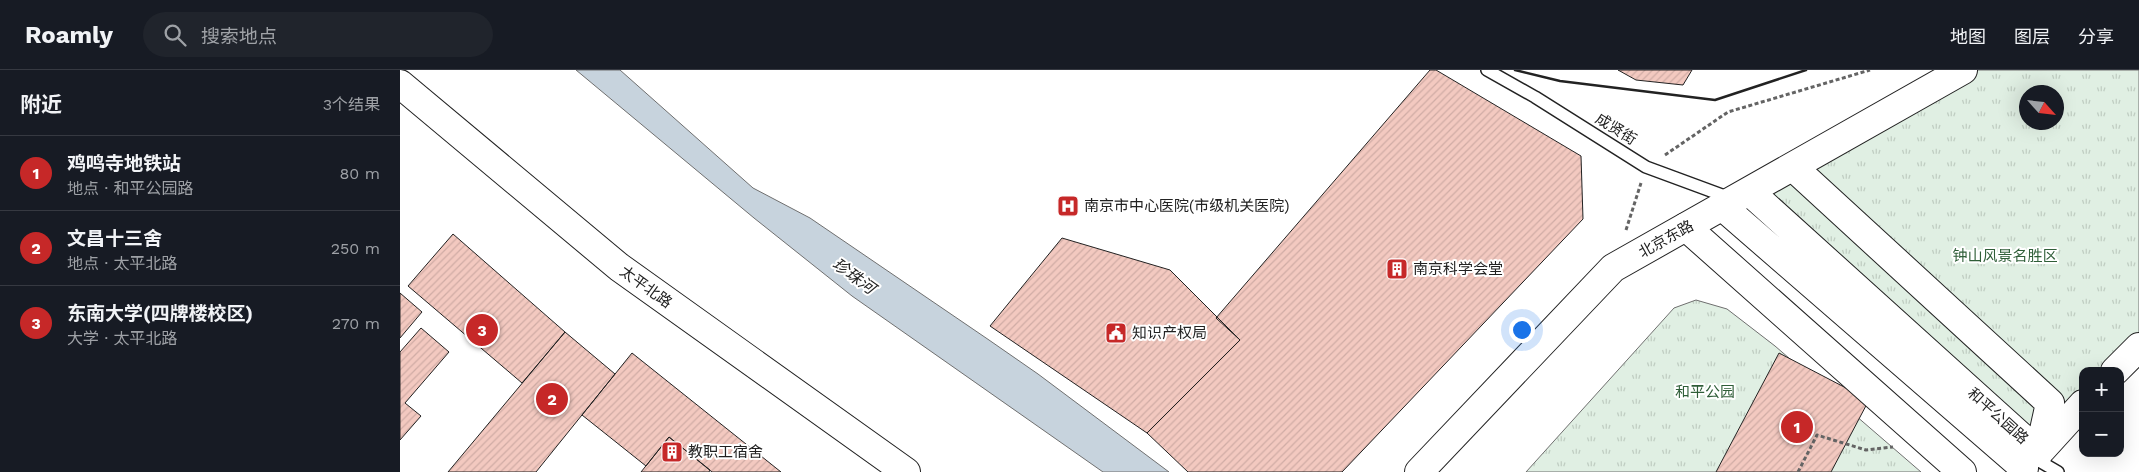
<!DOCTYPE html>
<html lang="zh">
<head>
<meta charset="utf-8">
<style>
  body { margin:0; font-family:"Work Sans","Noto Sans SC",sans-serif; background:#20242c; color:#f1f3f6 }
  .controls { position:absolute; right:15px; bottom:15px; display:grid; overflow:hidden; border-radius:10px; box-shadow:0 5px 20px #0002 }
  .controls button { width:45px; height:45px; display:grid; place-items:center; padding:0; border:0; border-bottom:1px solid #363941; background:#171b24; color:#f1f3f6; font:25px sans-serif }
  .compass { position:absolute; left:1619px; top:15px; width:45px; height:45px; border-radius:50%; background:#171b24; box-shadow:0 5px 20px #0002; rotate:117deg }
  .you { position:absolute; left:1121px; top:259px; width:18px; height:18px; margin:-12px; border:4px solid #fff; border-radius:50%; background:#1a73e8; box-shadow:0 0 0 8px #1a73e833 }
  .badge { display:grid; place-items:center; width:32px; height:32px; border-radius:50%; background:#c62828; color:#fff; font-size:16px; font-weight:700 }
  .pin { position:absolute; translate:-50% -50%; border:2px solid #fff; box-shadow:0 1px 5px #0006 }
  .list { margin:0; padding:0; list-style:none }
  h2 { display:flex; justify-content:space-between; align-items:center; height:65px; margin:0; padding:0 20px; font-size:21px }
  h2 small { font-size:16px; font-weight:400; color:#9ea1a6 }
  .list li { display:grid; grid-template-columns:32px 1fr auto; gap:15px; align-items:center; box-sizing:border-box; height:75px; padding:0 20px; border-top:1px solid #363941 }
  .list b { display:block; font-size:19px; white-space:nowrap }
  .list p { margin:0; font-size:16px; white-space:nowrap; color:#9ea1a6 }
  .list em { font-size:16px; font-style:normal; color:#9ea1a6 }
  .icon { flex:none; width:28px; height:28px; fill:none; stroke:currentColor; stroke-width:2; stroke-linecap:round; stroke-linejoin:round }
  .map { position:relative; flex:none; width:1739px; height:402px; overflow:hidden }
  header { display:flex; align-items:center; gap:30px; box-sizing:border-box; height:70px; padding:0 25px; background:#171b24; border-bottom:1px solid #363941 }
  header strong { font-size:24px }
  nav { display:flex; gap:28px; margin-inline-start:auto; font-size:18px }
  .search { width:350px; height:45px; background:#20242c; display:flex; align-items:center; gap:12px; box-sizing:border-box; padding:0 18px; border-radius:28px; color:#9ea1a6; font-size:19px }
  main { display:flex }
  aside { flex:1; background:#171b24 }
  .map>svg:first-child { display:block }
  .park { fill:url(#park-tufts); stroke:#6f6f6f; fill-rule:evenodd }
  .water { fill:#c7d3dd; stroke:#6f6f6f }
  .building { fill:url(#building-hatch); stroke:#222 }
  .lines { fill:none; stroke-linecap:round; stroke-linejoin:round }
  .service-casing { stroke:#222; stroke-width:14 }
  .tertiary-casing { stroke:#222; stroke-width:30 }
  .secondary-casing { stroke:#222; stroke-width:30 }
  .primary-casing { stroke:#222; stroke-width:30 }
  .path { stroke:#646464; stroke-width:3; stroke-dasharray:4 2.5; stroke-linecap:butt }
  .service { stroke:#fff; stroke-width:11 }
  .tertiary { stroke:#fff; stroke-width:28 }
  .secondary { stroke:#fff; stroke-width:28 }
  .primary { stroke:#fff; stroke-width:28 }
  .wall { stroke:#222; stroke-width:2.5 }
  .labels { text-anchor:middle; dominant-baseline:central; stroke-width:4; stroke-linejoin:round; paint-order:stroke }
  .street-label { font-size:15px; fill:#222; stroke:#fff }
  .poi-label { font-size:15px; fill:#222; stroke:#fff; text-anchor:start }
  .park-label { font-size:15px; fill:#2f5e38; stroke:#fff }
  .water-label { font-size:16px; font-style:italic; fill:#222; stroke:#fff }
</style>
</head>
<body>
<header>
<strong>Roamly</strong>
<div class="search"><svg class="icon" aria-label="search" viewBox="0 0 24 24"><circle cx="10" cy="10" r="6"/><path d="M15 15l6 6"/></svg>搜索地点</div>
<nav><a>地图</a><a>图层</a><a>分享</a></nav>
</header>
<main>
<aside>
<h2>附近<small>3个结果</small></h2>
<ul class="list">
<li><span class="badge">1</span><div><b>鸡鸣寺地铁站</b><p>地点 · 和平公园路</p></div><em>80 m</em></li>
<li><span class="badge">2</span><div><b>文昌十三舍</b><p>地点 · 太平北路</p></div><em>250 m</em></li>
<li><span class="badge">3</span><div><b>东南大学(四牌楼校区)</b><p>大学 · 太平北路</p></div><em>270 m</em></li>
</ul>
</aside>
<div class="map">
<svg width="1739" height="402" viewBox="0 0 1739 402">
  <defs>
    <pattern id="park-tufts" width="24" height="20" patternUnits="userSpaceOnUse" patternTransform="scale(1.25)"><rect width="24" height="20" fill="#e0efe3"/><path d="M3 7l-1-3M5 7V3M7 7l1-3M15 17l-1-3M17 17v-4M19 17l1-3" fill="none" stroke="#c0cdc2"/></pattern>
    <pattern id="building-hatch" width="6" height="6" patternUnits="userSpaceOnUse" patternTransform="scale(1.25)"><rect width="6" height="6" fill="#f3c9c0"/><path d="M-1 1l2-2M0 6l6-6M5 7l2-2" fill="none" stroke="#d0aca5"/></pattern>
  </defs>
  <rect width="100%" height="100%" fill="#fff"/>
  <path class="park" d="M1567 0H1739V280L1718 301H1683V337L1639 383 1323 137ZM1626 22H1656V52H1626Z
    M1296 230 1327 239 1375 276 1521 402H1126L1274 238Z"/>
  <path class="water" d="M176 0H220L353 118 410 148 589 270 638 304 769 402H703L452 226 354 148Z"/>
  <path class="building" d="M1030 0H1036L1181 86 1183 149 942 402H788L747 363 840 270 816 248Z
    M1218 0H1292L1283 15 1236 10Z
    M53 164 165 262 122 313 8 216Z
    M662 168 770 200 840 270 747 363 590 256Z
    M0 223 22 242 0 268Z
    M21 258 49 282 5 333 21 346 0 370V282Z
    M165 262 215 304 136 402H48Z
    M232 283 381 402H312L269 367 246 396 182 345Z
    M1379 283 1469 330 1431 402H1316Z
    M269 367 310 400 309 402H241Z"/>
  <g class="lines">
    <g class="service-casing">
      <path id="service" d="M1087 0 1135 27 1246 97 1330 128
        M1634 388 1658 402"/>
    </g>
    <g class="tertiary-casing">
      <path id="tertiary" d="M1350 122 1639 383 1650 333 1393 97
        M1323 137 1624 398
        M1286 157 1562 402
        M1715 301 1739 277
        M1642 379 1683 334"/>
    </g>
    <g class="secondary-casing">
      <path id="secondary" d="M0 14 219 197 506 402"/>
    </g>
    <g class="primary-casing">
      <path id="primary" d="M1019 402 1213 198 1563 0"/>
    </g>
    <path class="path" d="M1265 85 1328 42 1470 0
      M1226 160 1241 113
      M1398 402 1417 365 1466 380 1493 377"/>
    <use href="#service" class="service"/>
    <use href="#tertiary" class="tertiary"/>
    <use href="#secondary" class="secondary"/>
    <use href="#primary" class="primary"/>
    <path class="wall" d="M1115 0 1160 11 1315 30 1406 0"/>
  </g>
  <defs>
    <g id="hospital-square" transform="scale(1.125)"><rect x="-9" y="-9" width="18" height="18" rx="4" fill="#c62828" stroke="#fff"/><path d="M-5-5h3v3.5h4V-5h3V5h-3V1.5h-4V5h-3Z" fill="#fff"/></g>
    <g id="building-square" transform="scale(1.125)"><rect x="-9" y="-9" width="18" height="18" rx="4" fill="#c62828" stroke="#fff"/><path d="M-4-6H4V6H1V3H-1V6H-4ZM-2.5-4.3h1.7v1.8h-1.7ZM.8-4.3h1.7v1.8H.8ZM-2.5-1h1.7V.8h-1.7ZM.8-1h1.7V.8H.8Z" fill="#fff"/></g>
    <g id="civic-square" transform="scale(1.125)"><rect x="-9" y="-9" width="18" height="18" rx="4" fill="#c62828" stroke="#fff"/><path d="M-.6-6.5H3V-4.5H.6V-3L4-1V1h2V6H-6V1h2V-1L-.6-3ZM-1.2 2.5V6h2.4V2.5Z" fill="#fff"/></g>
  </defs>
  <g fill-rule="evenodd">
    <use href="#hospital-square" x="668" y="136"/>
    <use href="#building-square" x="997" y="199"/>
    <use href="#civic-square" x="716" y="263"/>
    <use href="#building-square" x="272" y="382"/>
  </g>
  <g class="labels">
    <g class="street-label">
      <text transform="translate(1216 59) rotate(32)">成贤街</text>
      <text transform="translate(1266 169) rotate(-29)">北京东路</text>
      <text transform="translate(246 217) rotate(36)">太平北路</text>
      <text transform="translate(1598 346) rotate(42)">和平公园路</text>
    </g>
    <g class="poi-label">
      <text x="684" y="136">南京市中心医院(市级机关医院)</text>
      <text x="1013" y="199">南京科学会堂</text>
      <text x="732" y="263">知识产权局</text>
      <text x="288" y="382">教职工宿舍</text>
    </g>
    <g class="park-label">
      <text x="1605" y="186">钟山风景名胜区</text>
      <text x="1305" y="322">和平公园</text>
    </g>
    <g class="water-label">
      <text transform="translate(454 206) rotate(36)">珍珠河</text>
    </g>
  </g>
</svg>
<div class="controls">
<button>+</button>
<button>−</button>
</div>
<svg class="compass" viewBox="-18 -18 36 36"><path d="M0-13l5 13h-10z" fill="#e53935"/><path d="M0 13l5-13h-10z" fill="#9ea1a6"/></svg>
<div class="you"></div>
<div class="pin badge" style="left:1397px;top:357px">1</div>
<div class="pin badge" style="left:152px;top:329px">2</div>
<div class="pin badge" style="left:82px;top:260px">3</div>
</div>
</main>
</body>
</html>
